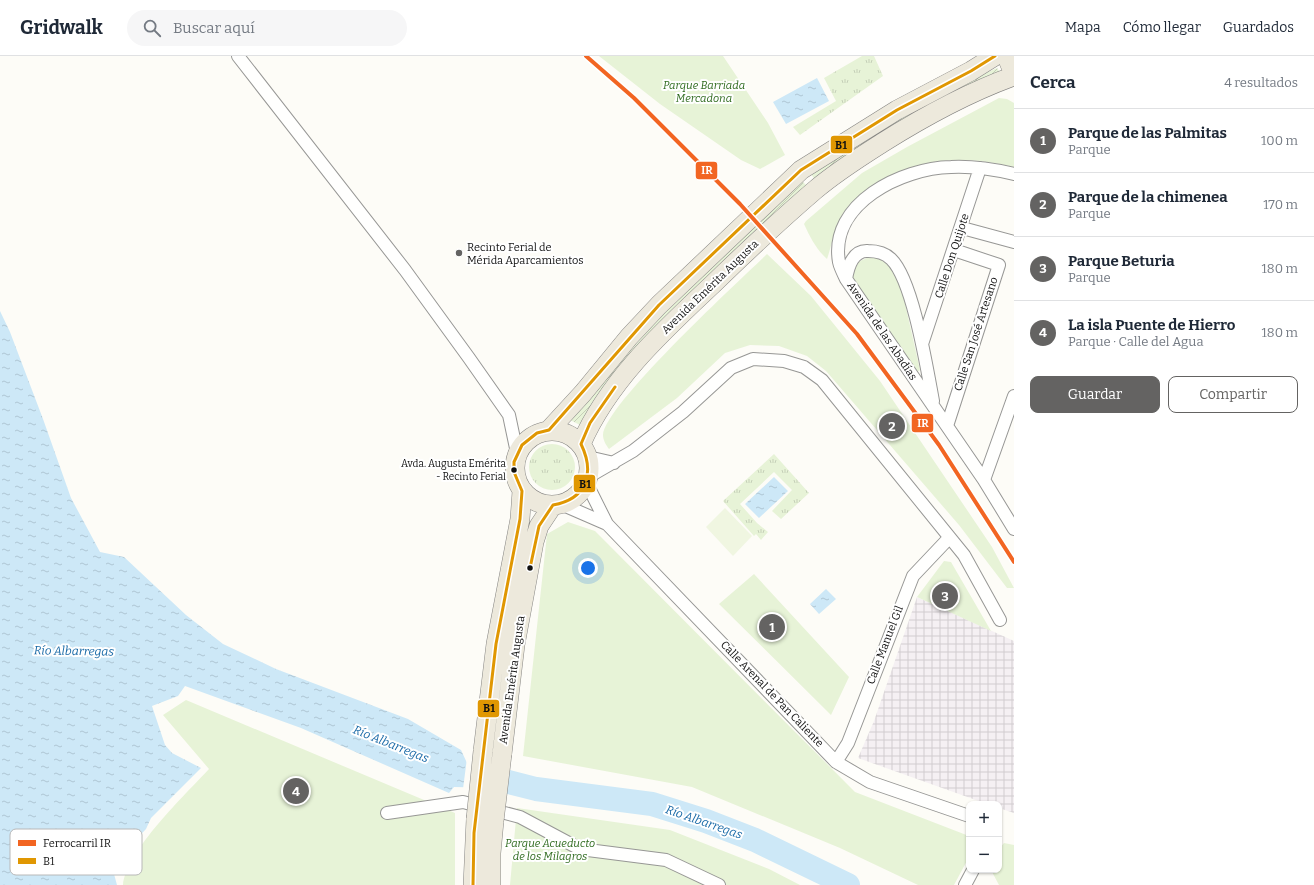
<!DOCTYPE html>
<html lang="es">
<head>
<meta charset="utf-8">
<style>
  body { margin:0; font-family:Bitter,serif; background:#f6f6f7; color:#1f2937 }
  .controls { position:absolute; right:12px; bottom:12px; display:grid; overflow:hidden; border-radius:8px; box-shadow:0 1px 3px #0004 }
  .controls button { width:36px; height:36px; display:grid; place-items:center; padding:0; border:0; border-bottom:1px solid #e0e1e3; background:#fff; color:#1f2937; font:20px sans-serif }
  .you { position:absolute; left:588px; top:512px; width:14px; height:14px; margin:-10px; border:3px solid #fff; border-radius:50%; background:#1a73e8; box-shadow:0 0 0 6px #1a73e833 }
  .badge { display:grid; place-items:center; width:26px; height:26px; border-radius:50%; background:#646362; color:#fff; font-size:13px; font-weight:700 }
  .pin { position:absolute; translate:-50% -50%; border:2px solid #fff; box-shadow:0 1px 4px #0006 }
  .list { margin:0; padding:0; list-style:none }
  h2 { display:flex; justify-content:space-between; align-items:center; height:52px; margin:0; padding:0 16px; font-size:17px }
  h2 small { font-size:13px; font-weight:400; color:#747a83 }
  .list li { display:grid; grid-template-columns:26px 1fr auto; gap:12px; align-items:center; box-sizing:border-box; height:64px; padding:0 16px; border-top:1px solid #e0e1e3 }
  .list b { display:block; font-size:15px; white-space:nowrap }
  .list p { margin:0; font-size:13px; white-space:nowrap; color:#747a83 }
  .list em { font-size:13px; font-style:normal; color:#747a83 }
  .actions { display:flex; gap:8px; padding:12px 16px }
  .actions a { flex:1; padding:9px 0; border:1px solid #646362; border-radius:8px; text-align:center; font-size:14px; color:#646362 }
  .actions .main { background:#646362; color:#fff }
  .icon { flex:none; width:22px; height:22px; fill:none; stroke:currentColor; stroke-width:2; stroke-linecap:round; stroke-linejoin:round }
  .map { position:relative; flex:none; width:1014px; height:829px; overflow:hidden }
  header { display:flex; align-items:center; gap:24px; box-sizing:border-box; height:56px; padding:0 20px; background:#fff; border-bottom:1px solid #e0e1e3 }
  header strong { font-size:19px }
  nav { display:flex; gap:22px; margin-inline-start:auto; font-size:14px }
  .search { width:280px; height:36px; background:#f6f6f7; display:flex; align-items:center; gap:10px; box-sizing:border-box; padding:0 14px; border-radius:22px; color:#747a83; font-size:15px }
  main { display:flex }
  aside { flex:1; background:#fff }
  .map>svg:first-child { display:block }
  .industrial { fill:url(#industrial-grid) }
  .grass { fill:url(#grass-tufts) }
  .park { fill:#e7f3d7 }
  .garden { fill:url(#garden-furrows) }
  .pitch { fill:#f0f6e1 }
  .water { fill:url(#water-ripples) }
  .pier { fill:#fdfcf7 }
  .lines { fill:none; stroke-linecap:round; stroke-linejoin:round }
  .river { stroke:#cde8f7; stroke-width:24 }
  .street-casing { stroke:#979795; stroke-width:14 }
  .primary-casing { stroke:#858482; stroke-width:20 }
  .street { stroke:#fffffe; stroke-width:12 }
  .primary { stroke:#ede9dc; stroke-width:19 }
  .primary-bridge-casing { stroke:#858482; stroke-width:20; stroke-linecap:butt }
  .primary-bridge { stroke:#ede9dc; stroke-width:19 }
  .bus-1-casing { stroke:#fff; stroke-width:6 }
  .bus-1 { stroke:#e09702; stroke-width:3 }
  .rail-1-casing { stroke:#fff; stroke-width:7 }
  .rail-1 { stroke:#f26522; stroke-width:4 }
  .poi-dot { fill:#646362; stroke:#fff; stroke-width:1.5 }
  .bus-dot { fill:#111; stroke:#fff; stroke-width:1.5 }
  .labels { text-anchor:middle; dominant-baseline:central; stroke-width:4; stroke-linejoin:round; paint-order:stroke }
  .bus-label { font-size:10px; fill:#111; stroke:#fff; text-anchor:end }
  .park-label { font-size:11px; font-style:italic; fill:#2f6b1f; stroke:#fff }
  .poi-label { font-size:11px; fill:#111; stroke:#fff; text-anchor:start }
  .street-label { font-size:11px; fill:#111; stroke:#fff }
  .water-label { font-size:12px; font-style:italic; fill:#1768a6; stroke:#fff }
  .key { fill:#fff; stroke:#b8b8b8; stroke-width:1 }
  .key-label { font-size:11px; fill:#111 }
  .line-badge { stroke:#fff; stroke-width:1.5 }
  .badge-label { font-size:11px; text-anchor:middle; font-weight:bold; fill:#fff }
  .pale-badge-label { font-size:11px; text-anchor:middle; font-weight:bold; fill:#111 }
</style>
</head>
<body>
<header>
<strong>Gridwalk</strong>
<div class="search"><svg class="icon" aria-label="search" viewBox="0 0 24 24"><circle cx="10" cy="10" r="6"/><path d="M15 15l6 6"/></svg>Buscar aquí</div>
<nav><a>Mapa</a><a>Cómo llegar</a><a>Guardados</a></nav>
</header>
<main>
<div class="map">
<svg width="1014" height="829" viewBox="0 0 1014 829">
  <defs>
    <pattern id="industrial-grid" width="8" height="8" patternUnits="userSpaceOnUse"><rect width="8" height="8" fill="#f5f0f3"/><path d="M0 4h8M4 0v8" fill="none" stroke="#d1cdcf"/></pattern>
    <pattern id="grass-tufts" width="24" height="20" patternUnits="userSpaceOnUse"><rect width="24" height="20" fill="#e7f3d7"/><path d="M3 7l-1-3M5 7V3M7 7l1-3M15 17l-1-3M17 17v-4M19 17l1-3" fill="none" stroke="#c5cfb8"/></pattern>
    <pattern id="garden-furrows" width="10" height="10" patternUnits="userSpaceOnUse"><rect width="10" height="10" fill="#e7f3d7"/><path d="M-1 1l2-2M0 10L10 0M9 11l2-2" fill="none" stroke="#c5cfb8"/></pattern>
    <pattern id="water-ripples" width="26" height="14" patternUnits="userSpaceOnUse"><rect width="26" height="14" fill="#cde8f7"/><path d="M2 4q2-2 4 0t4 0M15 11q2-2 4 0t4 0" fill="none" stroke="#afc6d3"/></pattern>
  </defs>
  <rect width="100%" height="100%" fill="#fdfcf7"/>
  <path class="industrial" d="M917 541 1014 585V757L999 752V748H987L858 702 874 665Z"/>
  <path class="grass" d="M862 0H874L883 20 800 79 793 71 836 45 824 22Z
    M529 411a23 23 0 1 1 46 0a23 23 0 1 1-46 0Z
    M774 398 809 437 781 463 772 455 792 434 774 416 740 448 757 467 768 476 761 484 756 478 754 480 723 445Z"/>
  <path class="park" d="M599 0H723L768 67 785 99 760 113 741 104 660 48Z
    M999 42 1007 43 1014 47V111C981 103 944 100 911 112 902 116 893 121 884 126 870 133 857 140 847 152 835 166 833 186 827 203 816 193 810 181 804 168L806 165 862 117 907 91Z
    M767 198 811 240 880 325 992 491 1014 532H1007L959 469 826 315 807 300 779 290 750 289 725 297 677 342 609 393C606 389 603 384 603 379 605 348 739 225 767 198Z
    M874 199 889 206 900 225 920 314 917 316 854 228 852 215 860 205Z
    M568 466 595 475 855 736 969 780V801L954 829H918L840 792 692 731 523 700 547 478Z
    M944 505 951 506 991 575 917 541Z
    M754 518 849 621 831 659 719 548Z
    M186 644 455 757V829H123C126 795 185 739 209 713L163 659Z
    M517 752 670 774 769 813 800 829H510Z
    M1004 787 1014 789V829H999L991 814H999V793Z"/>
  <path class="garden" d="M997 12 1000 16 815 124 811 118C870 79 932 40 997 12Z
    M802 125 808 131 597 342 580 369 570 364 667 253Z"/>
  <path class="pitch" d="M725 452 752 480 733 500 706 471Z"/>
  <path class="water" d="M817 22 829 45 786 68 773 46Z
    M0 255 10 276 43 363 71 442 100 496 124 501 186 559 223 588 276 613 408 663 461 694 467 707 523 725 536 733 454 731 449 737 301 672 185 630 178 640 152 650 165 689 172 697 201 712 151 762 146 773 130 790 114 818 117 829H0Z
    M774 421 788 435 759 462 745 448Z
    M826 533 836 543 819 558 810 548Z"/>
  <path class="pier" d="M467 702 468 705 515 721 513 734 463 733Z"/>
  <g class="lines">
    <path class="river" d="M505 725 536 733 652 748 706 765 755 784 848 829"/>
    <g class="street-casing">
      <path id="street" d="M238 0 405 214 469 302 509 359 517 397
        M1014 118C993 113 972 110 951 111 902 112 829 147 839 206 840 211 843 217 846 223L984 424 1014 473
        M966 173 1014 186
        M846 223C848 211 853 194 868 195 876 195 885 197 891 203 913 224 927 313 933 345
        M922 288 980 112
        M947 370 999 209 954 194
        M588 401 614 407
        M588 421 633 395 683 356 731 312 753 303 784 305 804 311 822 324 964 499 1000 564
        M984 424 1014 340
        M586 426 607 468 836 706 870 726 969 760
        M561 448 607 468
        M836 706 848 687 913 520 949 482
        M387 757 463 746 520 761 580 793 666 804 719 829
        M965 829 973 814"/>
    </g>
    <g class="primary-casing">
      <path id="primary" d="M1009 0V6L1014 18
        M549 374 583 337 629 281 659 249 801 114 897 54 971 15 995 0
        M515 412a37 37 0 1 1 74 0a37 37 0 1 1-74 0Z
        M581 388C609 324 663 275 713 228 746 196 780 164 815 134 836 116 860 101 882 87 925 60 967 37 1014 20
        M483 695 496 588 520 463 522 435
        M502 698 515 589 534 486 539 470 553 449
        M473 829 476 763
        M491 829V797L494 765"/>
    </g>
    <use href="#street" class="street"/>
    <use href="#primary" class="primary"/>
    <g class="primary-bridge-casing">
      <path id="primary-bridge" d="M476 763 483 695
        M494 765 502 698"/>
    </g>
    <use href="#primary-bridge" class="primary-bridge"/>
    <g class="bus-1-casing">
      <path id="bus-1" d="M530 512 539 470 553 449C587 443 595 417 581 388L590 367 615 331
        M473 829 474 777 496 588 520 463 522 435 514 416V406L522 389 537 377 549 374 659 249 801 114 897 54 971 15 995 0"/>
    </g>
    <use href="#bus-1" class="bus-1"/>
    <g class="rail-1-casing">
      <path id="rail-1" d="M586 0 634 42 740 148 857 278 939 389 1014 506"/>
    </g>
    <use href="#rail-1" class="rail-1"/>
  </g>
  <circle class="poi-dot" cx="459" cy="197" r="4"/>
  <g class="bus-dot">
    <circle cx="514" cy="414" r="3.5"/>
    <circle cx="530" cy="512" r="3.5"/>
  </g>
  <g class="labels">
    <g class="bus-label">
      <text x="506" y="408">Avda. Augusta Emérita<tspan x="506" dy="13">- Recinto Ferial</tspan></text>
    </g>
    <g class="park-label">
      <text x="704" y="29">Parque Barriada<tspan x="704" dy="13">Mercadona</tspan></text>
      <text x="550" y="787">Parque Acueducto<tspan x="550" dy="13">de los Milagros</tspan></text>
    </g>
    <g class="poi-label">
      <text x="467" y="191">Recinto Ferial de<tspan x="467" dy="13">Mérida Aparcamientos</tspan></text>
    </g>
    <g class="street-label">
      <text transform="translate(952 200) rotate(-72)">Calle Don Quijote</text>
      <text transform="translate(710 231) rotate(-44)">Avenida Emérita Augusta</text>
      <text transform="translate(882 275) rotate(56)">Avenida de las Abadías</text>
      <text transform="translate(976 278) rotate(-72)">Calle San José Artesano</text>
      <text transform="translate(885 589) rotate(-69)">Calle Manuel Gil</text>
      <text transform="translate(512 624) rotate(-82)">Avenida Emérita Augusta</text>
      <text transform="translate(772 638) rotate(46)">Calle Arenal de Pan Caliente</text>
    </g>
    <g class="water-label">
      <text transform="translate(74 595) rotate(1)">Río Albarregas</text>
      <text transform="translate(391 688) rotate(22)">Río Albarregas</text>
      <text transform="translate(704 766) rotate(19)">Río Albarregas</text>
    </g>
  </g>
  <rect x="10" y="773" width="132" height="46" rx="6" class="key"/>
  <rect x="18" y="784" width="18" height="6" fill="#f26522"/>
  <rect x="18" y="802" width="18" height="6" fill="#e09702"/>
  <g class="key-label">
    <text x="43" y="791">Ferrocarril IR</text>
    <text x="43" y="809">B1</text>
  </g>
  <g class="line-badge">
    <rect x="830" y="79" width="23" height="19" rx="4" fill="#e09702"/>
    <rect x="695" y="105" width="23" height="19" rx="4" fill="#f26522"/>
    <rect x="911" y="357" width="23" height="20" rx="4" fill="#f26522"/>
    <rect x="573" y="418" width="23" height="19" rx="4" fill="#e09702"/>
    <rect x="477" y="643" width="23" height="19" rx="4" fill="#e09702"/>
  </g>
  <g class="badge-label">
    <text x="707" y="118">IR</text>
    <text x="923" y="371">IR</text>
  </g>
  <g class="pale-badge-label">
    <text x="841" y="93">B1</text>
    <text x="585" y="432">B1</text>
    <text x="489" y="656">B1</text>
  </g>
</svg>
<div class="controls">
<button>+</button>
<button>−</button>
</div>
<div class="you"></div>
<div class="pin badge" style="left:772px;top:571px">1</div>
<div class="pin badge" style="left:892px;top:370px">2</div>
<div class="pin badge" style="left:945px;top:540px">3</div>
<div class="pin badge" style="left:296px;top:735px">4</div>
</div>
<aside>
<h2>Cerca<small>4 resultados</small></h2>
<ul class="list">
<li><span class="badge">1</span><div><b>Parque de las Palmitas</b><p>Parque</p></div><em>100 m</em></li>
<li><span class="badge">2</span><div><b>Parque de la chimenea</b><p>Parque</p></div><em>170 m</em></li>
<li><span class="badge">3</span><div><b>Parque Beturia</b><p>Parque</p></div><em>180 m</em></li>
<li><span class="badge">4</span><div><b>La isla Puente de Hierro</b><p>Parque · Calle del Agua</p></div><em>180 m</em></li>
</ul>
<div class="actions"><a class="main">Guardar</a><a>Compartir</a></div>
</aside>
</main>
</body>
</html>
